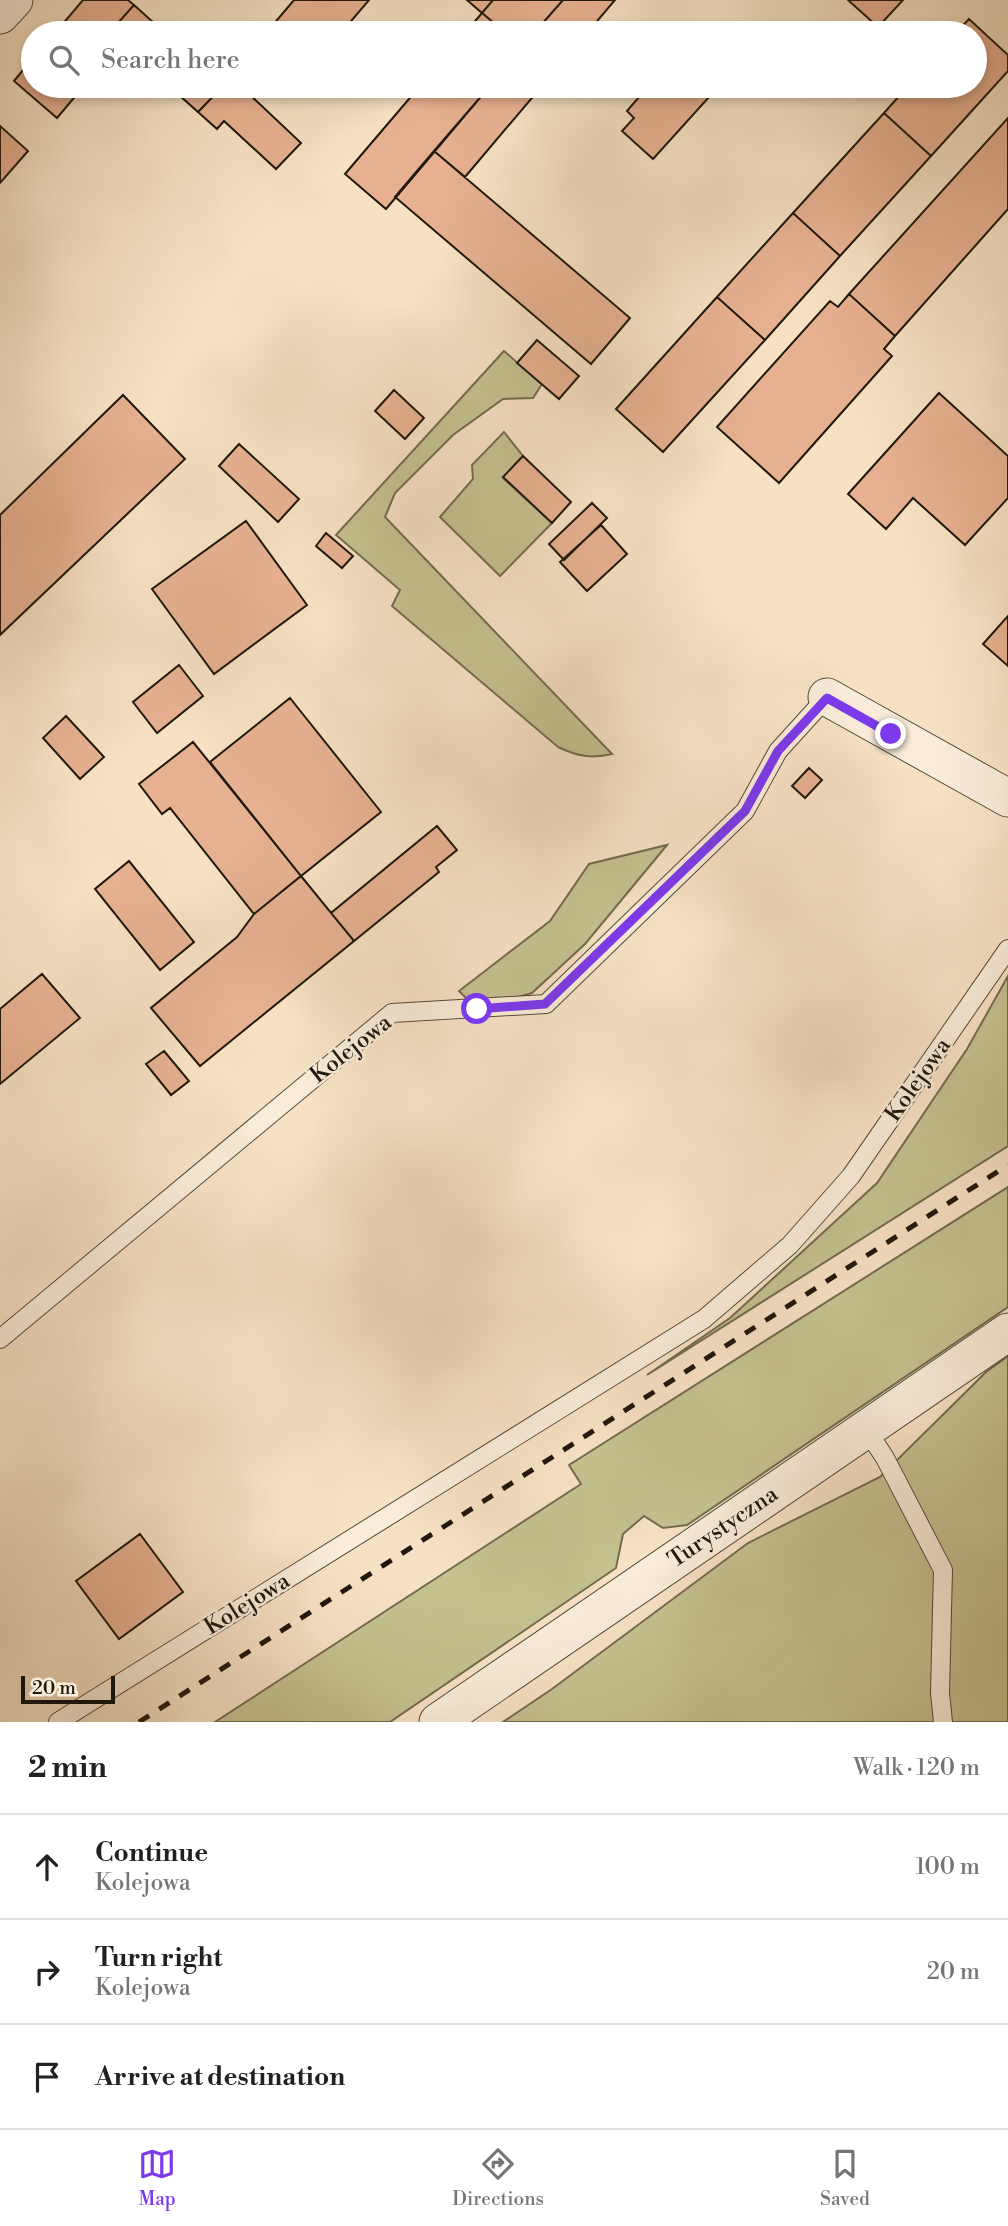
<!DOCTYPE html>
<html lang="en">
<head>
<meta charset="utf-8">
<style>
  body { margin:0; font-family:"Libre Bodoni",serif; background:#f2f2f2; color:#202124 }
  .scale { position:absolute; left:21px; bottom:18px; width:94px; box-sizing:border-box; padding-left:7px; border:4px solid #20170d; border-top:0; font-size:19px; line-height:24px; white-space:nowrap; color:#20170d; -webkit-text-stroke:5px #f9ecd9; paint-order:stroke }
  .stop { position:absolute; width:21px; height:21px; margin:-16px; border:5px solid #7c3aed; border-radius:50%; background:#fff }
  .stop.end { background:#7c3aed; border-color:#fff; box-shadow:0 2px 7px #0008 }
  .list { margin:0; padding:0; list-style:none }
  h2 { display:flex; justify-content:space-between; align-items:center; height:91px; margin:0; padding:0 28px; font-size:30px }
  h2 small { font-size:23px; font-weight:400; color:#757577 }
  .list li { display:grid; grid-template-columns:46px 1fr auto; gap:21px; align-items:center; box-sizing:border-box; height:105px; padding:0 28px; border-top:2px solid #e0e0e0 }
  .list b { display:block; font-size:26px; white-space:nowrap }
  .list p { margin:0; font-size:23px; white-space:nowrap; color:#757577 }
  .list em { font-size:23px; font-style:normal; color:#757577 }
  .icon { flex:none; width:38px; height:38px; fill:none; stroke:currentColor; stroke-width:2; stroke-linecap:round; stroke-linejoin:round }
  .map { position:relative; flex:none; width:1008px; height:1722px; overflow:hidden }
  .search { position:absolute; background:#fff; box-shadow:0 4px 10px #0003; left:21px; right:21px; top:21px; height:77px; display:flex; align-items:center; gap:18px; box-sizing:border-box; padding:0 24px; border-radius:38px; color:#757577; font-size:26px }
  .sheet { height:406px; background:#fff }
  nav { display:flex; justify-content:space-around; align-items:center; box-sizing:border-box; height:98px; border-top:2px solid #e0e0e0; background:#fff; font-size:19px; color:#757577 }
  nav a { display:grid; justify-items:center; gap:4px }
  nav .on { color:#7c3aed }
  .map>svg:first-child { display:block }
  .green { fill:#c4c18f; stroke:#726c4e; stroke-width:2 }
  .building { fill:#e7b191; stroke:#20170d; stroke-width:2 }
  .lines { fill:none; stroke-linecap:round; stroke-linejoin:round }
  .lane-casing { stroke:#564a3b; stroke-width:20 }
  .street-casing { stroke:#564a3b; stroke-width:39 }
  .lane { stroke:#f9ecd9; stroke-width:18 }
  .street { stroke:#f9ecd9; stroke-width:37 }
  .rail { stroke:#20170d; stroke-width:5; stroke-dasharray:12 12; stroke-linecap:butt }
  .route { stroke:#7c3aed; stroke-width:9 }
  .labels { text-anchor:middle; dominant-baseline:central; stroke-width:5; stroke-linejoin:round; paint-order:stroke }
  .street-label { font-size:23px; fill:#20170d; stroke:#f9ecd9 }
</style>
</head>
<body>
<div class="map">
<svg width="1008" height="1722" viewBox="0 0 1008 1722">
  <rect width="100%" height="100%" fill="#f6e1c4"/>
  <filter id="stains"><feTurbulence type="fractalNoise" baseFrequency=".00286" numOctaves="4"/><feColorMatrix values="0 0 0 0 .2 0 0 0 0 .09 0 0 0 0 .02 0 0 0 .5 -.17"/></filter>
  <radialGradient id="worn" r=".72"><stop offset=".6" stop-color="#630" stop-opacity="0"/><stop offset="1" stop-color="#630" stop-opacity=".3"/></radialGradient>
  <path class="green" d="M504 351 542 384 533 398 503 399 453 435 395 493 385 517 612 754C591 759 577 756 558 747L392 606 400 590 336 535Z
    M504 432 523 456 503 478 552 523 500 576 440 517 473 479 472 465Z
    M667 845 585 944 532 993 477 1009 459 991 550 921 589 864Z
    M1008 976V1146L647 1375 730 1318 877 1183 967 1049Z
    M1008 1187V1307L687 1525 663 1528 644 1516 623 1534 616 1568 390 1722H215L581 1484 569 1465Z
    M1008 1356V1722H503L552 1689 748 1543 880 1477 986 1372Z"/>
  <path class="building" d="M83 0H128L134 5 109 33H55Z
    M294 0H369L341 33H266Z
    M467 0H493L482 13Z
    M493 0H563L534 33H506L482 13Z
    M563 0H615L587 33H534Z
    M848 0H903L878 27Z
    M134 5 165 33H129L118 23Z
    M482 13 506 33H465Z
    M969 19 1008 55V71L931 156 884 113 908 86H975V33H956Z
    M33 58V86H84L57 118 14 81Z
    M169 86H223L198 112Z
    M223 86H245L251 91 249 94 301 143 276 169 224 121 217 129 198 112Z
    M420 86H490L386 209 345 174Z
    M490 86H542L465 177 434 151Z
    M662 86H719L653 159 622 131 634 118 627 111 645 90 652 96Z
    M884 113 931 156 840 256 793 213Z
    M1008 118V209L895 336 849 294Z
    M0 126 28 151 0 183Z
    M434 151 630 318 591 364 395 197Z
    M793 213 840 256 765 340 717 297Z
    M849 294 895 336 884 349 892 356 779 483 717 427 830 301 838 307Z
    M717 297 765 340 663 452 616 409Z
    M537 340 579 376 559 399 517 363Z
    M394 390 424 418 405 439 375 411Z
    M939 393 1008 456V498L965 545 913 498 886 529 848 494Z
    M123 395 185 459 0 635V515Z
    M239 444 299 499 278 522 219 466Z
    M523 456 571 502 552 523 503 477Z
    M592 503 607 518 564 560 549 544Z
    M246 521 307 605 214 674 152 589Z
    M601 525 627 554 587 591 560 562Z
    M326 533 353 556 342 568 316 546Z
    M1008 616V666L983 644Z
    M179 665 203 696 157 733 133 702Z
    M290 698 381 812 301 876 210 762Z
    M66 716 104 757 80 779 43 738Z
    M193 742 301 876 254 914 170 808 162 814 139 784Z
    M809 768 822 780 805 798 792 786Z
    M437 826 457 850 436 867 439 872 354 941 331 913Z
    M129 861 194 942 160 970 95 889Z
    M301 876 354 941 200 1066 151 1008 237 937 254 914Z
    M42 974 80 1018 0 1084V1009Z
    M164 1051 189 1081 171 1095 146 1064Z
    M140 1534 183 1592 119 1639 76 1581Z"/>
  <g class="lines">
    <g class="lane-casing">
      <path id="lane" d="M0 1339 392 1013 546 1004 745 811 778 751 827 697
        M866 1429 885 1458 943 1570 940 1693 943 1722
        M58 1722 704 1319 790 1245 851 1176 1008 949"/>
    </g>
    <g class="street-casing">
      <path id="street" d="M0 15 14 0
        M827 697 1008 798
        M438 1722 1008 1332"/>
    </g>
    <use href="#lane" class="lane"/>
    <use href="#street" class="street"/>
    <path class="rail" d="M139 1722 1008 1165"/>
  </g>
  <g class="lines">
    <path class="route" d="M477 1009 545 1004 745 811 778 751 827 698 891 734"/>
  </g>
  <g class="labels">
    <g class="street-label">
      <text transform="translate(351 1049) rotate(-38)">Kolejowa</text>
      <text transform="translate(918 1080) rotate(-55)">Kolejowa</text>
      <text transform="translate(723 1527) rotate(-34)">Turystyczna</text>
      <text transform="translate(247 1604) rotate(-32)">Kolejowa</text>
    </g>
  </g>
  <rect width="100%" height="100%" filter="url(#stains)"/>
  <rect width="100%" height="100%" fill="url(#worn)"/>
</svg>
<div class="scale">20 m</div>
<div class="stop" style="left:477px;top:1009px"></div>
<div class="stop end" style="left:891px;top:734px"></div>
<div class="search"><svg class="icon" aria-label="search" viewBox="0 0 24 24"><circle cx="10" cy="10" r="6"/><path d="M15 15l6 6"/></svg>Search here</div>
</div>
<section class="sheet">
<h2>2 min<small>Walk · 120 m</small></h2>
<ul class="list">
<li><svg class="icon" aria-label="ahead" viewBox="0 0 24 24"><path d="M12 20V5M6 11l6-6 6 6"/></svg><div><b>Continue</b><p>Kolejowa</p></div><em>100 m</em></li>
<li><svg class="icon" aria-label="right" viewBox="0 0 24 24"><path d="M7 20v-9h11M14 6l5 5-5 5"/></svg><div><b>Turn right</b><p>Kolejowa</p></div><em>20 m</em></li>
<li><svg class="icon" aria-label="arrive" viewBox="0 0 24 24"><path d="M6 21V4h12l-3 4 3 4H6"/></svg><div><b>Arrive at destination</b></div></li>
</ul>
</section>
<nav>
<a class="on"><svg class="icon" aria-label="map" viewBox="0 0 24 24"><path d="M3 6l6-2 6 2 6-2v14l-6 2-6-2-6 2zM9 4v14M15 6v14"/></svg>Map</a>
<a><svg class="icon" aria-label="directions" viewBox="0 0 24 24"><path d="M12 3l9 9-9 9-9-9zM9 14v-3h6M13 9l2 2-2 2"/></svg>Directions</a>
<a><svg class="icon" aria-label="saved" viewBox="0 0 24 24"><path d="M7 4h10v16l-5-4-5 4z"/></svg>Saved</a>
</nav>
</body>
</html>
